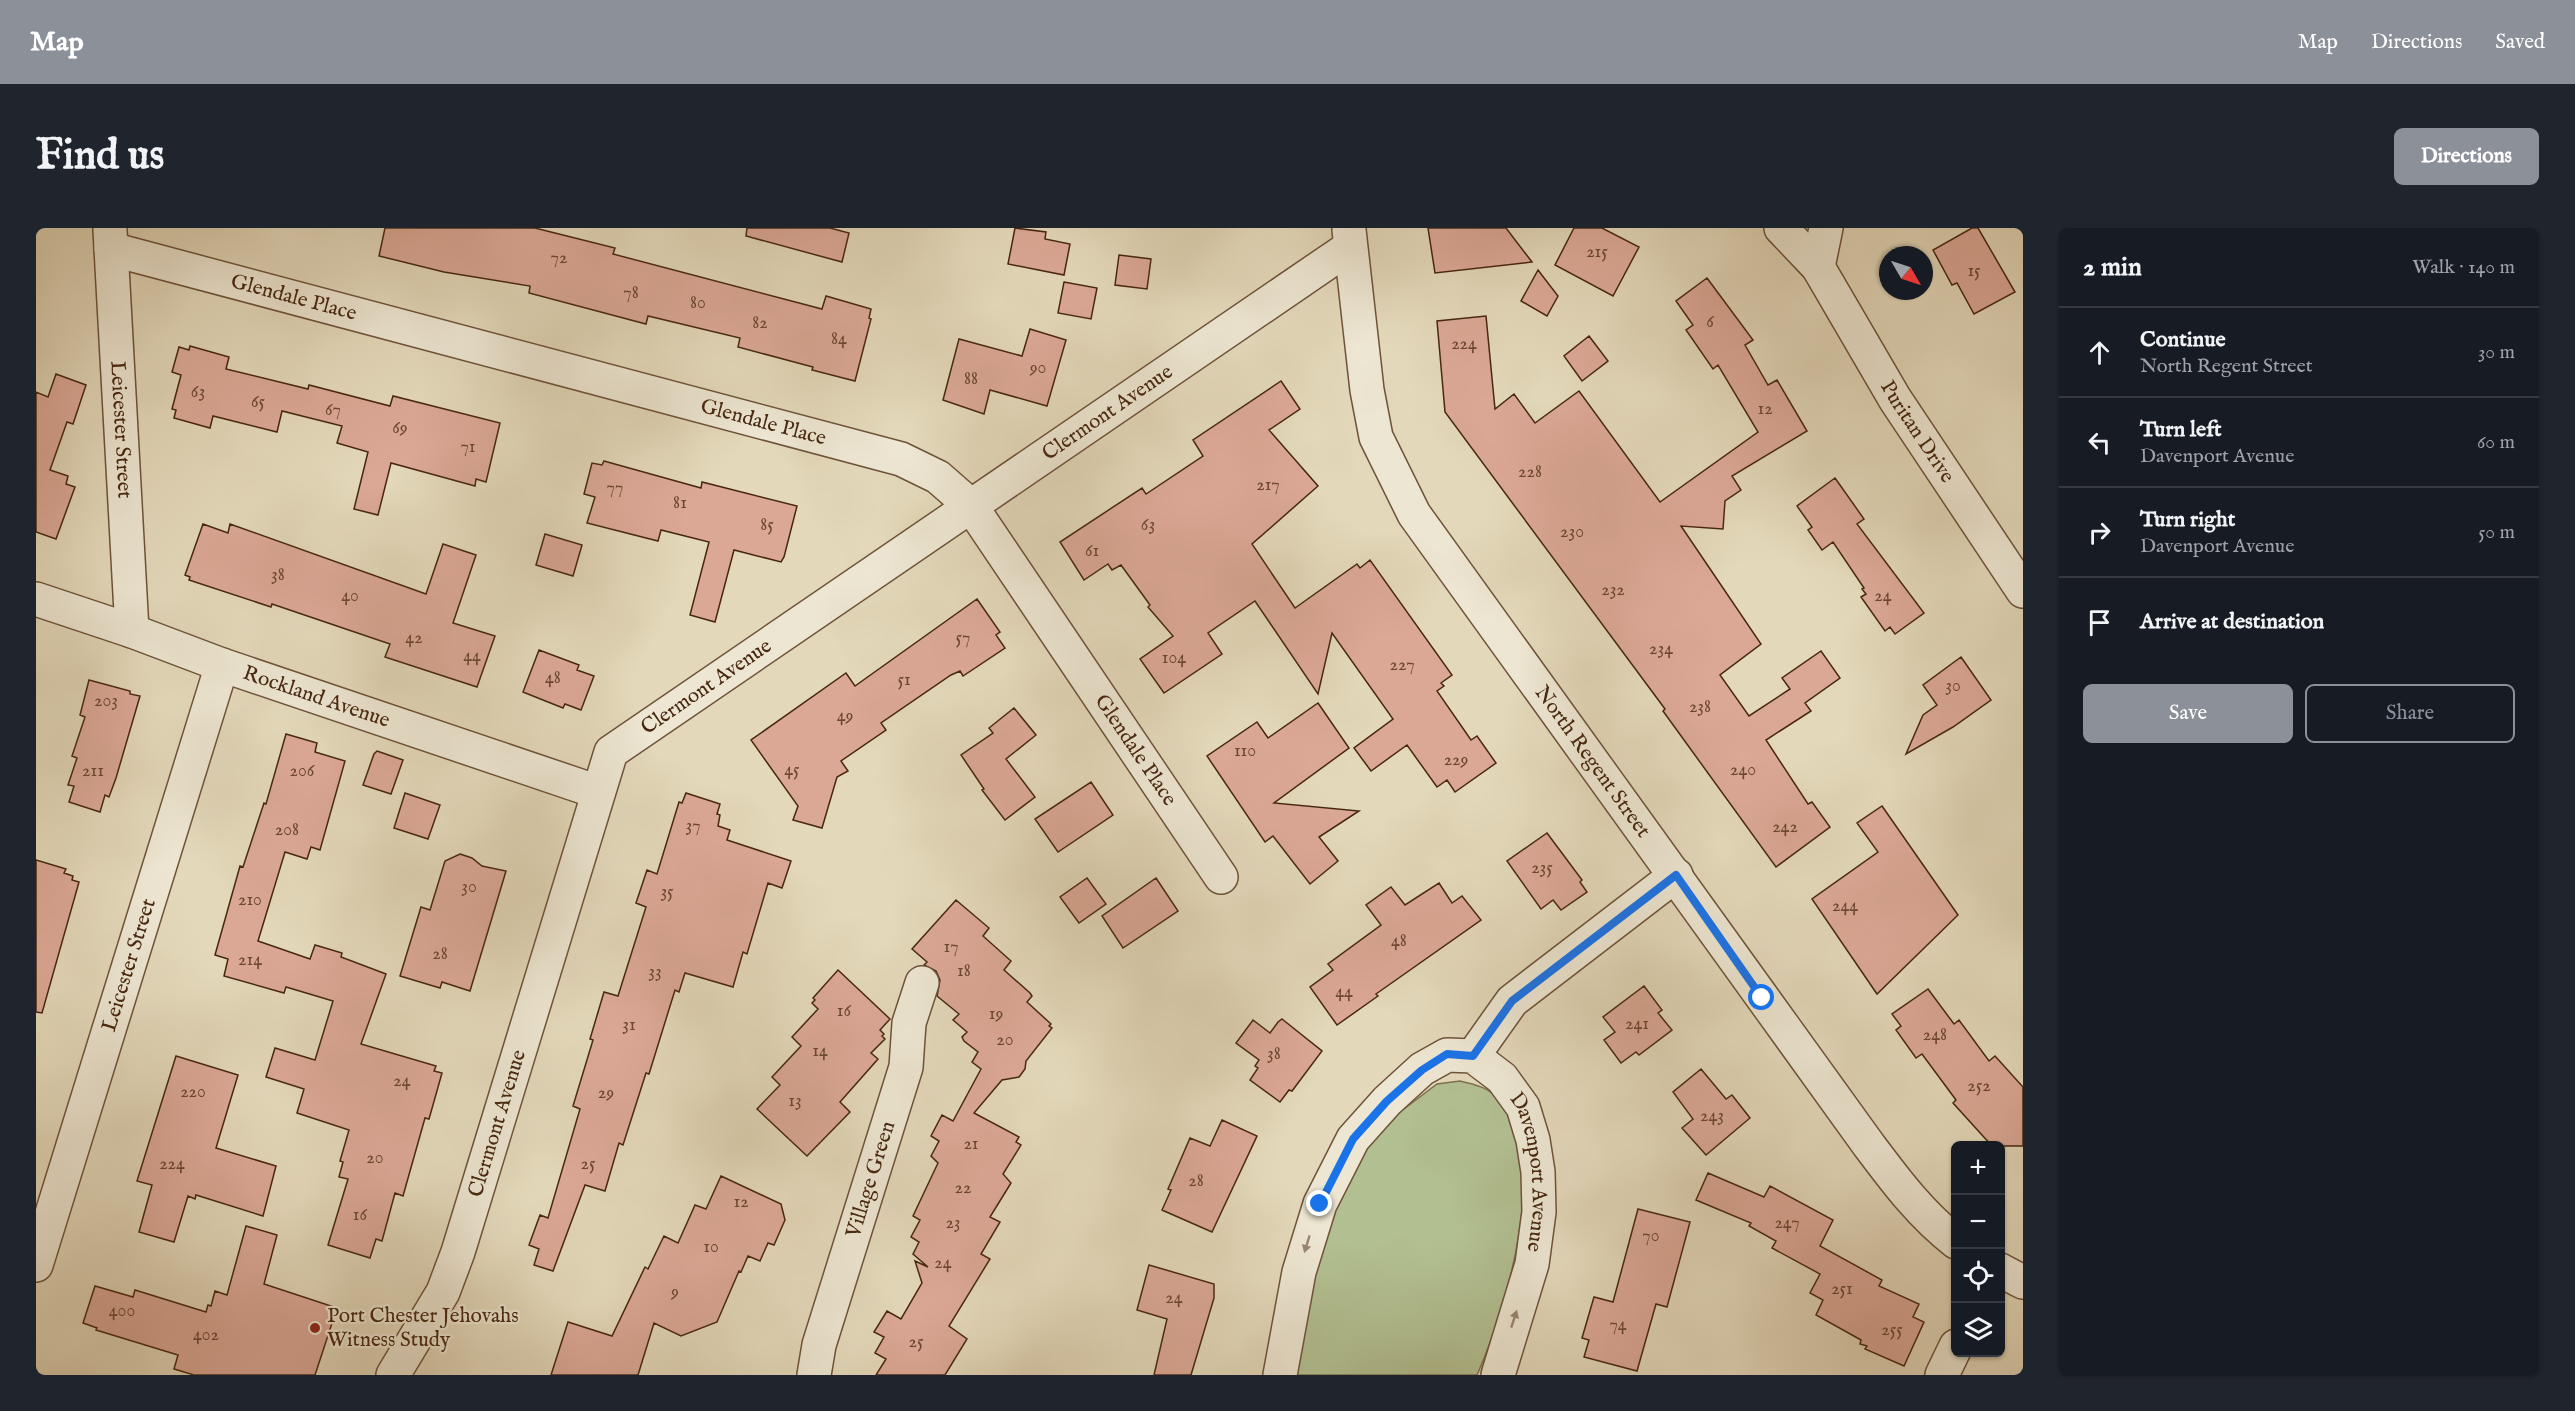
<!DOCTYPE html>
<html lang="en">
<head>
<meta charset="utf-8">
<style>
  body { margin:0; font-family:"IM FELL English",serif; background:#20242c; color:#f1f3f6 }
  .controls { position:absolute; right:18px; bottom:18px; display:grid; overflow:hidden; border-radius:9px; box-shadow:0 2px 4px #0004 }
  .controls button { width:54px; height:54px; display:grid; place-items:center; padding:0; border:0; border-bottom:2px solid #363941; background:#171b24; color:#f1f3f6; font:30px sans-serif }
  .compass { position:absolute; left:1843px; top:18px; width:54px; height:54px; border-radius:50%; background:#171b24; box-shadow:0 2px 4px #0004; rotate:129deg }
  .stop { position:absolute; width:18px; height:18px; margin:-14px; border:4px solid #1a73e8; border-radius:50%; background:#fff }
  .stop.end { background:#1a73e8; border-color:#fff; box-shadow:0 2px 6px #0008 }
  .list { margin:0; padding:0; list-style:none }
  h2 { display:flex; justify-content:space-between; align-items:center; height:78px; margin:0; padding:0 24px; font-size:26px }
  h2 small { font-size:20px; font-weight:400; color:#9ea1a6 }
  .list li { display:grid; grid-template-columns:39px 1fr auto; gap:18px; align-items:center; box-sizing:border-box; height:90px; padding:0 24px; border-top:2px solid #363941 }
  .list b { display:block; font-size:22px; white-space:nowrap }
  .list p { margin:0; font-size:20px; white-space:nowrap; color:#9ea1a6 }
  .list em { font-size:20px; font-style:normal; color:#9ea1a6 }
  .actions { display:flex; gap:12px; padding:18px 24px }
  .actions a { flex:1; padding:14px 0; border:2px solid #8c9099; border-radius:9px; text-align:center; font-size:21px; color:#8c9099 }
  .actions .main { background:#8c9099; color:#fff }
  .icon { flex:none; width:33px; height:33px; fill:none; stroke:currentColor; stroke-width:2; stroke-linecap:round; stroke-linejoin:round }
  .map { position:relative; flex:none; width:1987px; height:1147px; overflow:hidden; border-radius:9px }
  header { display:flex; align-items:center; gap:36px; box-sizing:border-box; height:84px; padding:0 30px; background:#8c9099; color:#fff }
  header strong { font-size:28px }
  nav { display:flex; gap:33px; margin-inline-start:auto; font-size:21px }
  .intro { display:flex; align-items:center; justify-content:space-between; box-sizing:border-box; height:144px; padding:0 36px }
  h1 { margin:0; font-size:42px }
  .button { padding:15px 27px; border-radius:9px; background:#8c9099; color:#fff; font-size:21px; font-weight:700 }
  main { display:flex; gap:36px; padding:0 36px }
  aside { flex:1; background:#171b24; border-radius:9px; box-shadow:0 2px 4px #0004 }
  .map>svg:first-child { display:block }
  .green { fill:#b2bf91; stroke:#7c7350; stroke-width:1.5 }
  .building { fill:#dba896; stroke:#472710; stroke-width:1.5 }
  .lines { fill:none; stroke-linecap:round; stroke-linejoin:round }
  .minor-casing { stroke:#6e533a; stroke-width:36 }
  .minor { stroke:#ede6d2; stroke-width:33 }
  .oneway { fill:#9a8671 }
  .route { stroke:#1a73e8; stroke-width:8 }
  .poi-dot { fill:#8f2418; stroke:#ede6d2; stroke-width:2 }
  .labels { text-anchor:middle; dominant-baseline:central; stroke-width:4.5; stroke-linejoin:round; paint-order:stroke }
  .number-label { font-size:18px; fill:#6c4732 }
  .street-label { font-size:21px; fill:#472710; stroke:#ede6d2 }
  .poi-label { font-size:21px; fill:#472710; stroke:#ede6d2; text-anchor:start }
</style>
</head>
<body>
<header>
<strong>Map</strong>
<nav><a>Map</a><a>Directions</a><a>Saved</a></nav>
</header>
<div class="intro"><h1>Find us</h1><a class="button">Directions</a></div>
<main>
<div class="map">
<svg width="1987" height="1147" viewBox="0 0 1987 1147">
  <rect width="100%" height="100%" fill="#e3d8ba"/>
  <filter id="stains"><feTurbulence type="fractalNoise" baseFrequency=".00333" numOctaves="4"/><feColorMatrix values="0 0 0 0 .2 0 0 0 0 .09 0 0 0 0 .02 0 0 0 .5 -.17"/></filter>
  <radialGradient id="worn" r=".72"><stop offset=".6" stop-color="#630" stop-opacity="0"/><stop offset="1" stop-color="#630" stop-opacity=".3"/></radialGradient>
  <path class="green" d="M1424 853C1437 856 1452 859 1461 870 1517 931 1470 1081 1441 1147H1258L1267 1083 1294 986 1331 918 1360 887 1401 856Z"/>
  <path class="building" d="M349 0H499L579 20 577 26 786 81 790 68 835 81 833 90 835 91 819 153 776 142 777 139 702 119 704 110 612 88 610 96 493 65 494 58 408 44 343 28Z
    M711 0H794L813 5 806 34 710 8Z
    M979 0 1010 4 1009 11 1034 16 1028 47 972 36Z
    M1392 0H1470L1496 34 1399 45Z
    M1538 0H1566L1603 19 1577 68 1519 37Z
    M1936 0H1942L1979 64 1938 86 1921 55 1916 57 1897 22Z
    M1083 27 1115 31 1111 61 1079 57Z
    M1502 42 1522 68 1511 88 1485 73Z
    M1671 50 1717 112 1709 117 1732 157 1741 152 1771 203 1696 248 1705 262 1689 273 1687 301 1645 298 1725 416 1684 447 1713 488 1754 461 1746 450 1785 423 1804 450 1769 475 1775 483 1730 512 1772 576 1776 574 1794 599 1740 639 1627 483 1629 481 1409 184 1401 93 1450 88 1459 181 1478 166 1499 195 1543 163 1624 274 1722 204 1682 137 1677 141 1650 102 1657 97 1640 73Z
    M1028 54 1061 60 1055 91 1022 85Z
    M994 101 1030 112 1011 178 954 162 948 186 907 172 923 111 986 128Z
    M1553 108 1572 133 1546 153 1528 128Z
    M154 118 193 129 190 141 272 161 273 157 354 178 357 168 464 195 450 254 440 251 439 258 355 235 342 287 318 281 332 224 301 215 306 198 246 183 241 204 177 188 174 200 138 190 140 182 136 181 145 147 136 144 143 119 153 122Z
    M20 146 50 157 37 196 31 194 14 242 32 248 30 256 39 259 20 311 0 304V164L12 169Z
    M1245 153 1264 181 1233 202 1282 258 1216 316 1259 380 1321 336 1324 340 1334 332 1416 447 1405 455 1408 458 1401 463 1435 512 1441 508 1460 535 1419 564 1411 552 1401 559 1371 517 1335 543 1318 520 1357 491 1296 405 1282 466 1219 373 1172 405 1186 426 1128 465 1104 431 1137 408 1112 379 1114 377 1085 337 1076 342 1072 336 1048 352 1024 314 1106 260 1110 266 1167 228 1157 212Z
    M568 233 665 260 666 254 761 278 748 329 745 334 698 322 679 394 654 387 673 314 625 302 622 313 551 295 559 269 548 266 556 235 566 237Z
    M1799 250 1828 291 1821 296 1888 385 1859 406 1854 399 1849 403 1825 369 1830 366 1826 361 1828 360 1797 314 1786 322 1772 302 1776 299 1761 278Z
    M167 296 192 305 194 296 390 366 407 316 440 327 417 395 459 408 441 459 349 429 354 416 236 376 235 379 153 352 154 349 149 347Z
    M509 306 546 317 537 348 500 337Z
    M941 371 964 404 960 407 969 420 927 448 924 443 915 447 845 495 850 502 805 533 812 543 801 549 786 600 757 592 762 578 715 512 810 445 819 458Z
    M503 422 543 437 541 442 558 448 545 482 529 476 527 480 487 464Z
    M1925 429 1955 472 1917 499 1870 526 1887 487 1901 477 1887 457Z
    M53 452 94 463V466L104 468 80 550 73 569 69 567 64 584 33 574 38 558 32 557 41 530 36 528 49 489 44 487Z
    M1282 475 1313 520 1238 575 1323 583 1283 609 1302 633 1274 656 1237 608 1229 614 1171 528 1221 494 1232 510Z
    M978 480 1000 507 970 531 999 569 969 592 946 562 948 561 925 527 957 505 953 500Z
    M250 506 281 515 279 524 309 533 284 622 275 619 271 631 249 624 222 713 274 731 279 717 306 725 305 729 350 746 325 816 400 838 398 843 406 845 393 891 389 890 367 968 359 965 346 1013 340 1011 334 1030 292 1017 312 951 303 949 307 934 304 933 313 902 261 885 268 861 230 849 239 820 279 832 297 773 250 759 248 765 188 748 192 731 179 727 204 638 207 639 228 575 230 576Z
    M341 523 367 532 355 566 327 557 338 526Z
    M1055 554 1077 587 1022 624 999 591Z
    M369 565 404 577 392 611 358 600Z
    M650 565 684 576 681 586 684 587 682 598 694 602 691 612 755 633 746 660 732 655 711 726 707 724 697 759 649 745 643 764 639 762 613 846 610 845 587 917 583 915 569 963 549 957 517 1043 498 1037 503 1021 493 1017 504 987 512 990 544 881 537 878 557 812 554 811 568 764 582 768 610 679 600 675 611 642 621 646 643 574 646 575Z
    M1846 578 1922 687 1841 766 1776 671 1842 624 1821 595Z
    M1511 605 1546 652 1544 654 1551 664 1525 682 1517 672 1505 681 1471 633Z
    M424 626 436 630 446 638 470 643 434 763 406 754 404 760 364 748 385 679 394 682 409 633Z
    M0 632 30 641 28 645 37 648 36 652 43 654 6 785 0 784Z
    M1051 650 1070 676 1043 695 1024 669Z
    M1120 650 1142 683 1087 720 1066 688Z
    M1403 655 1416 675 1426 668 1445 692 1340 766 1342 768 1301 797 1274 759 1297 742 1292 736 1345 697 1330 677 1355 659 1369 677Z
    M920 672 953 700 947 708 975 733 968 742 994 765 996 768 991 774 1015 796 1013 798 1016 800 990 833 989 841 983 849 966 852 938 885 983 909 980 914 985 917 967 946 975 955 954 989 964 994 945 1026 954 1031 913 1098 931 1111 909 1147H840L850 1131 839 1125 848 1109 838 1104 851 1083 865 1091 886 1055 879 1033 892 1039 877 1026 883 1014 875 1009 884 992 877 988 902 935 895 928 903 913 895 908 906 887 917 893 945 841 936 834 942 824 928 813 926 809 931 804 917 792 923 786 901 768 904 752 900 743 888 737 891 734 876 721Z
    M802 742 854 791 844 802 848 806 846 808 849 811 835 825 842 831 804 874 814 884 771 928 721 881 744 857 736 849 765 818 756 809 782 781 776 775 779 772 777 770Z
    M1608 758 1626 782 1622 785 1636 802 1603 827 1600 824 1585 835 1568 812 1579 804 1567 789Z
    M1892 761 1918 796 1923 792 1953 833 1959 828 1987 859V918H1956L1917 875 1920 872 1886 826 1880 830 1860 802 1865 798 1856 786Z
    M1246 791 1286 823 1256 863 1253 862 1244 874 1214 852 1222 840 1219 838 1223 832 1200 815 1217 792 1234 805 1242 794Z
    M140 828 202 847 180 920 240 938 227 988 160 967 159 971 152 968 138 1014 103 1004 116 957 101 953Z
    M1665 841 1690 871 1696 867 1714 890 1670 927 1646 900 1657 891 1637 864Z
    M1186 892 1221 908 1176 1004 1126 982 1135 962 1132 961 1154 910 1174 918Z
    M1672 945 1728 969 1734 958 1797 992 1784 1018 1846 1052 1843 1058 1883 1076 1877 1089 1888 1094 1868 1138 1829 1121 1831 1118 1824 1116 1825 1112 1780 1087 1787 1072 1774 1065 1784 1046 1736 1020 1740 1013 1713 998 1715 995 1660 972Z
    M685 948 745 976 749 992 738 1017 732 1015 724 1033 712 1028 705 1044 703 1043 681 1094 645 1108 618 1095 602 1147H515L532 1094 576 1108 609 1039 612 1041 628 1008 642 1015 659 977 670 981Z
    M1602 981 1654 994 1631 1079 1620 1076 1601 1143 1548 1129 1553 1112 1546 1110 1558 1069 1577 1074Z
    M210 998 241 1007 228 1056 301 1080 279 1147H158L138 1141 142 1127 60 1102 61 1100 47 1095 59 1058 97 1069 99 1062 170 1084 172 1077 175 1078 179 1063 191 1067Z
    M1113 1037 1178 1056V1070L1155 1147H1118L1131 1091 1101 1082Z"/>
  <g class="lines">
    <g class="minor-casing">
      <g id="minor">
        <path id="s1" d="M1745 0 1782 39 1859 171 1987 363"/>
        <path id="s2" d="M74 2 96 403"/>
        <path id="s3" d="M1313 2 1331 162 1340 209 1378 286 1832 916C1859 952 1884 986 1920 1014"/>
        <path id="s4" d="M75 21 865 231 902 249 935 278 1185 649"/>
        <path d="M1782 39 1790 0"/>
        <path id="s5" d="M0 371 96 403 186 437 562 564"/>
        <path d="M1437 828 1476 773 1640 647"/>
        <path id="s6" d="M0 1037 186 437"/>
        <path d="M1964 1042 1987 1054"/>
        <path id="s7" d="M357 1147 407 1064 422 1024 575 524 1314 19"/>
        <path id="s8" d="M778 1147 783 1117 870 839 873 795 886 755"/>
        <path id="s9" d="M1244 1147 1263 1044 1284 976 1317 911 1351 873 1386 841 1411 827 1437 828 1466 850 1487 879 1497 912 1502 944 1503 984 1496 1036 1462 1147"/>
        <path d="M1906 1147 1920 1118"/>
      </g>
    </g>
    <use href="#minor" class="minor"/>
  </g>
  <defs><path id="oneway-solid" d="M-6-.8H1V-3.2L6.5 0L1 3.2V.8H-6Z" transform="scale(1.5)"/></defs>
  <g class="oneway">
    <use href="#oneway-solid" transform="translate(1271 1016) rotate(107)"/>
    <use href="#oneway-solid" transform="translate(1478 1091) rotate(-72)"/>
  </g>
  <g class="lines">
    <path class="route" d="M1284 976 1317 911 1351 873 1386 842 1411 826 1437 828 1476 773 1640 647 1726 770"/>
  </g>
  <circle class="poi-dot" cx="279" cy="1100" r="6"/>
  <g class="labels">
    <g class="number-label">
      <text x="1561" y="24">215</text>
      <text x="523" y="30">72</text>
      <text x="1938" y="43">15</text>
      <text x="595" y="65">78</text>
      <text x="662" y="75">80</text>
      <text x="1674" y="94">6</text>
      <text x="724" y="95">82</text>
      <text x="803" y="111">84</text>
      <text x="1428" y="116">224</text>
      <text x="1002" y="140">90</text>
      <text x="935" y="151">88</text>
      <text x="162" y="164">63</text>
      <text x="222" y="174">65</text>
      <text x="1729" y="181">12</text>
      <text x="297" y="182">67</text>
      <text x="364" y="200">69</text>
      <text x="432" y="219">71</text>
      <text x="1494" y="244">228</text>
      <text x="1232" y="257">217</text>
      <text x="579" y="260">77</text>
      <text x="644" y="275">81</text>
      <text x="731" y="297">85</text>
      <text x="1112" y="297">63</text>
      <text x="1536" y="304">230</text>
      <text x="1056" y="323">61</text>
      <text x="242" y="347">38</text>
      <text x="1577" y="362">232</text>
      <text x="314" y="368">40</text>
      <text x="1847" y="368">24</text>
      <text x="378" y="410">42</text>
      <text x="927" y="410">57</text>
      <text x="1625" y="421">234</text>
      <text x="436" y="428">44</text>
      <text x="1138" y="430">104</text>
      <text x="1366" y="437">227</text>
      <text x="517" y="450">48</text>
      <text x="868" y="452">51</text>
      <text x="1917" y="458">30</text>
      <text x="70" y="473">203</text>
      <text x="1664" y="479">238</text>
      <text x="809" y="488">49</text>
      <text x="1209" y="523">110</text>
      <text x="1420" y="532">229</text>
      <text x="756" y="542">45</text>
      <text x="1707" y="542">240</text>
      <text x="57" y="543">211</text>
      <text x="266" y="543">206</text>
      <text x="657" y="598">37</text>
      <text x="1749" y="599">242</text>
      <text x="251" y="602">208</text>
      <text x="1506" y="640">235</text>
      <text x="433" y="659">30</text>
      <text x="631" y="664">35</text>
      <text x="214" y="672">210</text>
      <text x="1809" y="678">244</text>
      <text x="1363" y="713">48</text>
      <text x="915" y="719">17</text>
      <text x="404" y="726">28</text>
      <text x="214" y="732">214</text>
      <text x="928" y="743">18</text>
      <text x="619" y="744">33</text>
      <text x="1308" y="764">44</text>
      <text x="808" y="783">16</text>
      <text x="960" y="786">19</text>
      <text x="1601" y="796">241</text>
      <text x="593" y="797">31</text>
      <text x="1899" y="807">248</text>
      <text x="969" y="812">20</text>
      <text x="784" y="823">14</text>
      <text x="1238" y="826">38</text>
      <text x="366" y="853">24</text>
      <text x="1943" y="858">252</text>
      <text x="157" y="864">220</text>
      <text x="570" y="865">29</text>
      <text x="759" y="873">13</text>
      <text x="1676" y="888">243</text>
      <text x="935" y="916">21</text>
      <text x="339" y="930">20</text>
      <text x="136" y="936">224</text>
      <text x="552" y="936">25</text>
      <text x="1160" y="953">28</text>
      <text x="927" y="960">22</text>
      <text x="705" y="974">12</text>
      <text x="324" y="987">16</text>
      <text x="917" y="995">23</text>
      <text x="1751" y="995">247</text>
      <text x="1615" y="1008">70</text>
      <text x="675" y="1019">10</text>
      <text x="907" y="1035">24</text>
      <text x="1806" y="1061">251</text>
      <text x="639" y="1064">9</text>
      <text x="1138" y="1070">24</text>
      <text x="86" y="1083">400</text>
      <text x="1582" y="1097">74</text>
      <text x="1856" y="1102">255</text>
      <text x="170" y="1107">402</text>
      <text x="880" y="1114">25</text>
    </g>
    <g class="street-label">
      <text stroke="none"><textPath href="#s4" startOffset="189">Glendale Place</textPath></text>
      <text stroke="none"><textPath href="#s7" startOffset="1264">Clermont Avenue</textPath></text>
      <text stroke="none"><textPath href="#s4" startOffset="675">Glendale Place</textPath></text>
      <text stroke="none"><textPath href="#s2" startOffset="200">Leicester Street</textPath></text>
      <text stroke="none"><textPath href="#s1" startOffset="246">Puritan Drive</textPath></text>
      <text stroke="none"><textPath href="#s7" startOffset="778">Clermont Avenue</textPath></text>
      <text stroke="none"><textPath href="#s5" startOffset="297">Rockland Avenue</textPath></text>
      <text stroke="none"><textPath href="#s4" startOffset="1197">Glendale Place</textPath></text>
      <text stroke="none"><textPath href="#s3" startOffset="600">North Regent Street</textPath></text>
      <text stroke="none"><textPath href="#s6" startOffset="314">Leicester Street</textPath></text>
      <text stroke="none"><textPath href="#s7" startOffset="274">Clermont Avenue</textPath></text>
      <text stroke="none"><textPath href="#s9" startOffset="540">Davenport Avenue</textPath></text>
      <text stroke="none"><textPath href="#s8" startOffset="204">Village Green</textPath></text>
    </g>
    <g class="poi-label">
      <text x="291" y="1088">Port Chester Jehovahs<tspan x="291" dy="24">Witness Study</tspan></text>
    </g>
  </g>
  <rect width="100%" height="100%" filter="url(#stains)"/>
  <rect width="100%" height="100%" fill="url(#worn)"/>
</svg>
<div class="controls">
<button>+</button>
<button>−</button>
<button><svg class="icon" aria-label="locate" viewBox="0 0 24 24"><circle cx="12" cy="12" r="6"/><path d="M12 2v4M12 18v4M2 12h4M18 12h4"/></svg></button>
<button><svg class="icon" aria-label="layers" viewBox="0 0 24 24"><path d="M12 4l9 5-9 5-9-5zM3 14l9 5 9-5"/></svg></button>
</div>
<svg class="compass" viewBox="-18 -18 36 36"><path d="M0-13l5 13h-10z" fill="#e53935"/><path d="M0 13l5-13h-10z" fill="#9ea1a6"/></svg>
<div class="stop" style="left:1726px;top:770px"></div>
<div class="stop end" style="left:1284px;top:976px"></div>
</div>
<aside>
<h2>2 min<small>Walk · 140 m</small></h2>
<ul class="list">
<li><svg class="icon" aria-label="ahead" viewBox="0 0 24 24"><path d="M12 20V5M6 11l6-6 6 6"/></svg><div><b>Continue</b><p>North Regent Street</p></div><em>30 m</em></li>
<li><svg class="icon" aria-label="left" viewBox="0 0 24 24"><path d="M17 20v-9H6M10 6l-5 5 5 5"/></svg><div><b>Turn left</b><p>Davenport Avenue</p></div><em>60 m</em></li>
<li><svg class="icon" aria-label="right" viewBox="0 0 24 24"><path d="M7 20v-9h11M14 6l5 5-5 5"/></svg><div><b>Turn right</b><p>Davenport Avenue</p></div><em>50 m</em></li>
<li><svg class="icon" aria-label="arrive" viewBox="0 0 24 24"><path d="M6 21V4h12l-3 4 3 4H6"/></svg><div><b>Arrive at destination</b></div></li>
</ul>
<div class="actions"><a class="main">Save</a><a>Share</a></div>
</aside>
</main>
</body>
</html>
